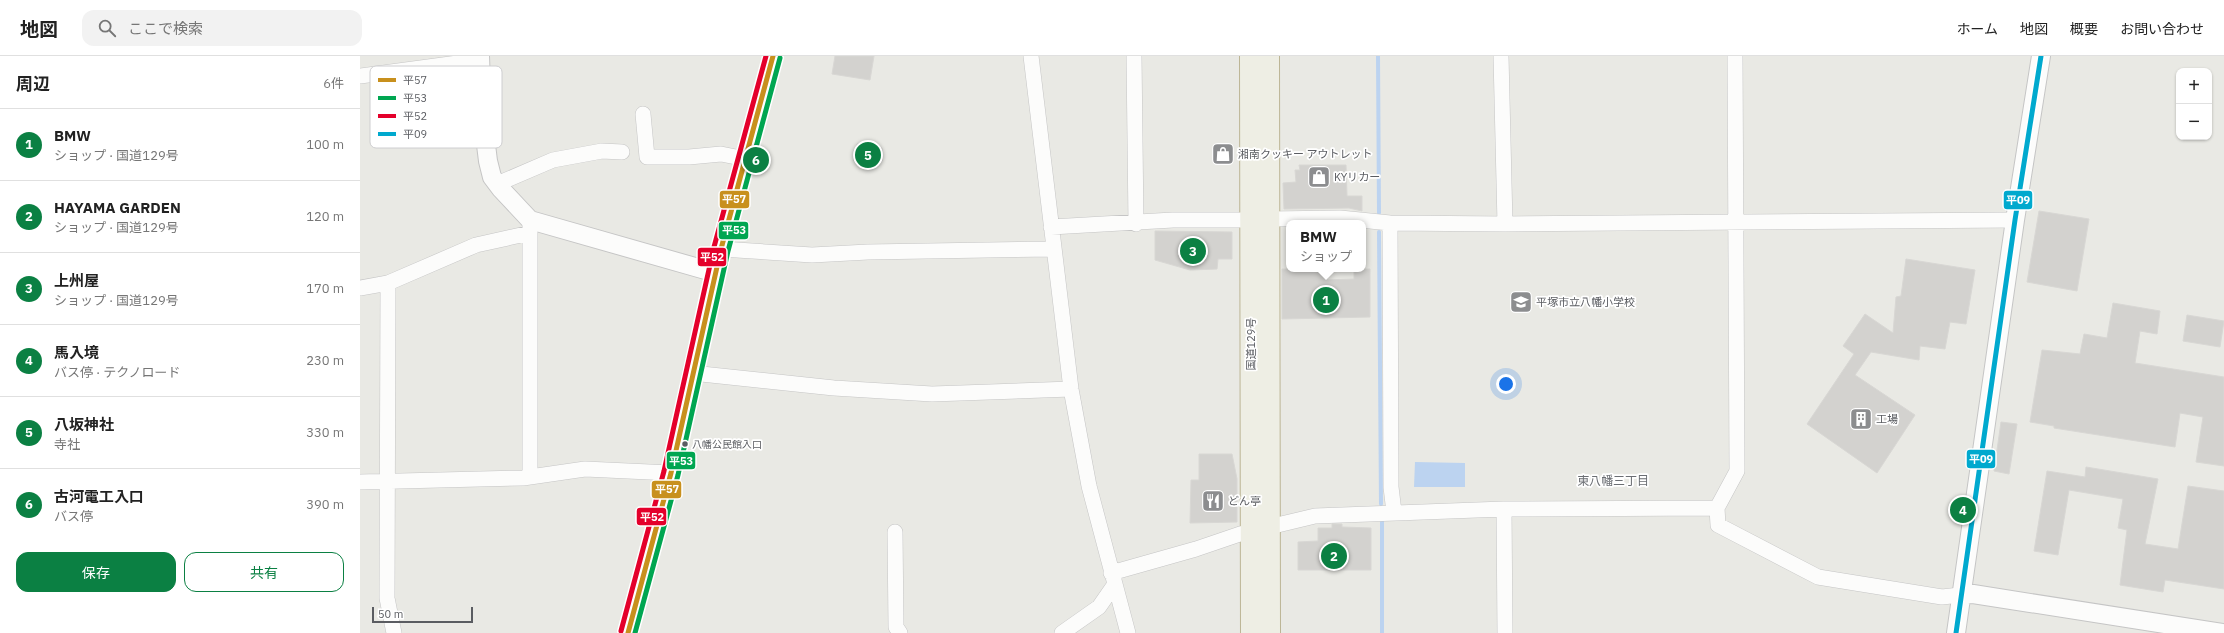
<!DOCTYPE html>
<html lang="ja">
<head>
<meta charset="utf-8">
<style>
  body { margin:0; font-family:"IBM Plex Sans","Noto Sans JP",sans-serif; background:#f2f2f2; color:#222 }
  .controls { position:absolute; right:12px; top:12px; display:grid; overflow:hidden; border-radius:8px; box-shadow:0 1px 3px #0004 }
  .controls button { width:36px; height:36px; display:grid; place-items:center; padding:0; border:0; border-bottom:1px solid #e0e0e0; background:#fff; color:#222; font:20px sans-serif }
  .scale { position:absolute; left:12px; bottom:10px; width:101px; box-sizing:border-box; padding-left:4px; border:2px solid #5a5c61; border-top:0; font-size:11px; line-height:14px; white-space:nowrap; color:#5a5c61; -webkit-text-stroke:3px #fff; paint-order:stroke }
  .you { position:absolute; left:1146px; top:328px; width:14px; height:14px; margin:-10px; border:3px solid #fff; border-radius:50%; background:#1a73e8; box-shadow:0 0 0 6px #1a73e833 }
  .badge { display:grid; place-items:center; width:26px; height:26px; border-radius:50%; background:#0b8043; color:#fff; font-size:13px; font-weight:700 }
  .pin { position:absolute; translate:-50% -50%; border:2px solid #fff; box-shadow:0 1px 4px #0006 }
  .popup { position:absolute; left:926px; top:164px; width:80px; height:52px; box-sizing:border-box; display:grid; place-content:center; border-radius:8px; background:#fff; filter:drop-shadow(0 1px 3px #0005); font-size:13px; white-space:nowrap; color:#767676 }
  .popup b { font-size:15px; color:#222 }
  .popup::after { content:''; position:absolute; left:50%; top:100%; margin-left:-8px; border:8px solid transparent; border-top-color:#fff }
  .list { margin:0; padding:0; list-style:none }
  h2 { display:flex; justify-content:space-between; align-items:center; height:52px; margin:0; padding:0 16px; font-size:17px }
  h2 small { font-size:13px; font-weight:400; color:#767676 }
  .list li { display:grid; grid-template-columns:26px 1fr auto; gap:12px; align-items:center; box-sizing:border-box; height:72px; padding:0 16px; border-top:1px solid #e0e0e0 }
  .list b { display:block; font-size:15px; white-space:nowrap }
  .list p { margin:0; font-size:13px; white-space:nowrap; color:#767676 }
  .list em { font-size:13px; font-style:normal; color:#767676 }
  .actions { display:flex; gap:8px; padding:12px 16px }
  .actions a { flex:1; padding:9px 0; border:1px solid #0b8043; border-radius:12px; text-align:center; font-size:14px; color:#0b8043 }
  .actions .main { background:#0b8043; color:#fff }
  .icon { flex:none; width:22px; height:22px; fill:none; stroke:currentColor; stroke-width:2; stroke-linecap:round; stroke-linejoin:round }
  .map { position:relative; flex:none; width:1864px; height:577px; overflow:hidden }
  header { display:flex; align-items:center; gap:24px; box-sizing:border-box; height:56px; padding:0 20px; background:#fff; border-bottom:1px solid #e0e0e0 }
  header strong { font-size:19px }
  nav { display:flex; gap:22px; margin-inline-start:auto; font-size:14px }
  .search { width:280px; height:36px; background:#f2f2f2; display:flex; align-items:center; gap:10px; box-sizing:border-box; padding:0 14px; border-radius:12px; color:#767676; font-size:15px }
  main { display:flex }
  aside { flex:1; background:#fff }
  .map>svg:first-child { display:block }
  .water { fill:#bcd3f0 }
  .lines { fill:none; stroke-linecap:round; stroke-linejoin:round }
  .stream { stroke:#bcd3f0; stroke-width:4 }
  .building { fill:#d3d2cf; stroke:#d8d7d4 }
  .minor-casing { stroke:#c5c5c5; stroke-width:16 }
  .tertiary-casing { stroke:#c5c5c5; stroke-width:20 }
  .trunk-casing { stroke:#bcb595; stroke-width:24 }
  .minor { stroke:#fcfcfb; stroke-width:15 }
  .tertiary { stroke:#fcfcfb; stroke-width:18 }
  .trunk { stroke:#eeeee4; stroke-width:22 }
  .bus-1-casing { stroke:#fff; stroke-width:8 }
  .bus-2-casing { stroke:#fff; stroke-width:8 }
  .bus-3-casing { stroke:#fff; stroke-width:8 }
  .bus-4-casing { stroke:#fff; stroke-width:8 }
  .bus-1 { stroke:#c8901d; stroke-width:5 }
  .bus-2 { stroke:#00a651; stroke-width:5 }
  .bus-3 { stroke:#e4002b; stroke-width:5 }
  .bus-4 { stroke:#00a9ce; stroke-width:5 }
  .bus-dot { fill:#5a5c61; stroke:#fff; stroke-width:1.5 }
  .labels { text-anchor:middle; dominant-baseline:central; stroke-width:3.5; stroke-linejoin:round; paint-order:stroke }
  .bus-label { font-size:10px; fill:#5a5c61; stroke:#fff; text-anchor:start }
  .poi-label { font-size:11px; fill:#5a5c61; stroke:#fff; text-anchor:start }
  .street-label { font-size:11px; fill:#5a5c61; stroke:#fff }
  .neighbourhood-label { font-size:12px; fill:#6b6e73; stroke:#fff }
  .key { fill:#fff; stroke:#ceced0; stroke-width:1 }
  .key-label { font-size:11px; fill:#5a5c61 }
  .line-badge { stroke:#fff; stroke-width:1.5 }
  .badge-label { font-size:11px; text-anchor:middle; font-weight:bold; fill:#fff }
</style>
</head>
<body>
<header>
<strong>地図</strong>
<div class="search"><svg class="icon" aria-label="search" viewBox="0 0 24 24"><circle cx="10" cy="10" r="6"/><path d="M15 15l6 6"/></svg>ここで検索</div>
<nav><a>ホーム</a><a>地図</a><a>概要</a><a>お問い合わせ</a></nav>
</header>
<main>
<aside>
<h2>周辺<small>6件</small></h2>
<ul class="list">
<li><span class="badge">1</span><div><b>BMW</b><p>ショップ · 国道129号</p></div><em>100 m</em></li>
<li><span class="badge">2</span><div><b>HAYAMA GARDEN</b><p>ショップ · 国道129号</p></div><em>120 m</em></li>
<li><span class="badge">3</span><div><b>上州屋</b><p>ショップ · 国道129号</p></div><em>170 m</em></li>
<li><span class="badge">4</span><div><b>馬入境</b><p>バス停 · テクノロード</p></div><em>230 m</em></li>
<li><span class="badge">5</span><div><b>八坂神社</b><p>寺社</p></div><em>330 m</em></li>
<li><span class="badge">6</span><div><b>古河電工入口</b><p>バス停</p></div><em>390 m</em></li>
</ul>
<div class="actions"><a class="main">保存</a><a>共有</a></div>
</aside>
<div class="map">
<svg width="1864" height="577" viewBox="0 0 1864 577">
  <rect width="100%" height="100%" fill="#e9e9e4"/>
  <path class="water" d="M1055 406 1105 407V431H1054Z"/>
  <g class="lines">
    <path class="stream" d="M1018 0 1019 157
      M1019 176 1021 448
      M1022 464V577"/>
  </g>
  <path class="building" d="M475 0H514L510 24 472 18Z
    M497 88H516V92H522V105H516V108H497V105H494V94H497Z
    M939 109H986L987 140H1002V155L989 152 924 153 923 127 936 126 935 114H940Z
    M1679 155 1729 163 1717 235 1667 226Z
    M795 175 872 176V203H858L857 213 830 214 795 204Z
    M1546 203 1615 214 1606 268 1590 266 1585 293 1560 290 1559 304 1511 296 1495 319 1555 359 1517 417 1447 368 1494 298 1483 290 1505 258 1533 277 1536 241 1541 240Z
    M922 213H967V224L994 223V213H1010V261L922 263Z
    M1753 247 1800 255 1797 278 1780 275 1775 307 1864 321V410L1836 406 1843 361 1820 357 1815 391 1694 372V370L1670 366 1682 294 1720 298 1724 278 1747 282Z
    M1827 259 1864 265 1860 291 1823 285Z
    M1641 366 1657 368 1649 418 1634 415Z
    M839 398H872L877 423V466L830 467 831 424H839Z
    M1726 411 1798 423 1785 488 1818 493 1828 430 1864 435V533L1805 524 1803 536 1760 529 1767 474 1758 472 1763 443 1709 434 1698 499 1674 495 1687 415 1725 421Z
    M972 468H982V471L1011 472V514H938V486L958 485V472H972Z"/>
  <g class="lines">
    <g class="minor-casing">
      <path id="minor" d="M671 0 711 333 729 430 768 577
        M774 0 776 168
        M1141 0 1145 168
        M0 20 120 4
        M283 58 287 101H329L361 98 386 103
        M137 128 193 104 242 95 262 96
        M907 163 980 162 1030 167 1145 168 1655 164
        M170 164V421
        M1030 167 1031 431 1034 456
        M691 171 813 164H890
        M361 193 452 199 508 196 693 193
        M28 227 27 542 34 577
        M0 232 28 227 116 189 170 177
        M332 317 474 332 572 338 711 333
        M0 426 163 422 225 413 311 417
        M1357 452 1377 415 1375 0
        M1144 453 1145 577
        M535 476 536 571 540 577
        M751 517 836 493 880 478 955 460 1144 453 1357 452 1358 469 1458 521 1582 541 1600 539
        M702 577 739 551 755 528"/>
    </g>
    <g class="tertiary-casing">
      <path id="tertiary" d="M120 0 122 56 128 105 132 121 141 133 170 164 356 217
        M1600 539 1613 538 1862 577
        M268 577 311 417 332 317 361 193 413 0
        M1596 577 1655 164 1681 0"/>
    </g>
    <g class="trunk-casing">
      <path id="trunk" d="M891 0 892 577
        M908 0 909 577"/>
    </g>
    <use href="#minor" class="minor"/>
    <use href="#tertiary" class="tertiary"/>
    <use href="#trunk" class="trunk"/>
    <g class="bus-1-casing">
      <path id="bus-1" d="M268 577 311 417 361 193 413 0"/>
    </g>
    <g class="bus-2-casing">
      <path id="bus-2" d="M275 577 318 419 368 195 420 2"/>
    </g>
    <g class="bus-3-casing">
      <path id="bus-3" d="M261 575 304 415 354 191 406 0"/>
    </g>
    <g class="bus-4-casing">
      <path id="bus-4" d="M1596 577 1655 164 1681 0"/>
    </g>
    <use href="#bus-1" class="bus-1"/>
    <use href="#bus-2" class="bus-2"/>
    <use href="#bus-3" class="bus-3"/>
    <use href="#bus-4" class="bus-4"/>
  </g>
  <defs>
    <g id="shop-square" transform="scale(1.15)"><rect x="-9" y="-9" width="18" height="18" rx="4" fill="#8c8d8f" stroke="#fff"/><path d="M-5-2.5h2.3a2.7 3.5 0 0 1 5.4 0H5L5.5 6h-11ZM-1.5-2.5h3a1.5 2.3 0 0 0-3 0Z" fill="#fff"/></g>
    <g id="school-square" transform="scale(1.15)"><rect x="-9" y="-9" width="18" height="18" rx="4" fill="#8c8d8f" stroke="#fff"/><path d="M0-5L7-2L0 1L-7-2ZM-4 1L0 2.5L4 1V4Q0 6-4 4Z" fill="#fff"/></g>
    <g id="building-square" transform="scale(1.15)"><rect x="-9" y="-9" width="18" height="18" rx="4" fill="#8c8d8f" stroke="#fff"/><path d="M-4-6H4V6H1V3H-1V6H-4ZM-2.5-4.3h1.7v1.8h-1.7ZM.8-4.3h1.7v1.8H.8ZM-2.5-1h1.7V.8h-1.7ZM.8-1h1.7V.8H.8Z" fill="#fff"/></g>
    <g id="restaurant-square" transform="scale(1.15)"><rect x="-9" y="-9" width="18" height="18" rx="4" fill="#8c8d8f" stroke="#fff"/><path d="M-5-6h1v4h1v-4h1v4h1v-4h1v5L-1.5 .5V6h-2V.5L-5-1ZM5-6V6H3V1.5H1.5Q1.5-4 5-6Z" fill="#fff"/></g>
  </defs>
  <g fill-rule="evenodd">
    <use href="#shop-square" x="863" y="98"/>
    <use href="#shop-square" x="959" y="121"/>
    <use href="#school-square" x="1161" y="246"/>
    <use href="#building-square" x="1501" y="363"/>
    <use href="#restaurant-square" x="853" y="445"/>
  </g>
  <circle class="bus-dot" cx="325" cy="388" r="3.5"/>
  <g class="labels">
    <g class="bus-label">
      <text x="332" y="388">八幡公民館入口</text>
    </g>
    <g class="poi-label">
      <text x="878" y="98">湘南クッキー アウトレット</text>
      <text x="974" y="121">KYリカー</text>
      <text x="1176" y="246">平塚市立八幡小学校</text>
      <text x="1516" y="363">工場</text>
      <text x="868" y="445">どん亭</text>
    </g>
    <g class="street-label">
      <text transform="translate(891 288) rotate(-90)">国道129号</text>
    </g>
    <g class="neighbourhood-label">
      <text x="1253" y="424">東八幡三丁目</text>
    </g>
  </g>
  <rect x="10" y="10" width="132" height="82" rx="6" class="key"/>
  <rect x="18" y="22" width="18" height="4" fill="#c8901d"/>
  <rect x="18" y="40" width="18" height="4" fill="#00a651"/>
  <rect x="18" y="58" width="18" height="4" fill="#e4002b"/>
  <rect x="18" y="76" width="18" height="4" fill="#00a9ce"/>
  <g class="key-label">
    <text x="43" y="28">平57</text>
    <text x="43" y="46">平53</text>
    <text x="43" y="64">平52</text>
    <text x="43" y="82">平09</text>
  </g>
  <g class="line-badge">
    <rect x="359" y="134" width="31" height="19" rx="4" fill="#c8901d"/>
    <rect x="1643" y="134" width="30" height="20" rx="4" fill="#00a9ce"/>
    <rect x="358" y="165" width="31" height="19" rx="4" fill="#00a651"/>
    <rect x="337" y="191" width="30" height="20" rx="4" fill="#e4002b"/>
    <rect x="1606" y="393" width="30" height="20" rx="4" fill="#00a9ce"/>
    <rect x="306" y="395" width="30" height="19" rx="4" fill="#00a651"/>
    <rect x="291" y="424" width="31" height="19" rx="4" fill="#c8901d"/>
    <rect x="276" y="451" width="31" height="19" rx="4" fill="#e4002b"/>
  </g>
  <g class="badge-label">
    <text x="374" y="147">平57</text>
    <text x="1658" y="148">平09</text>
    <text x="374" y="178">平53</text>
    <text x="352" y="205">平52</text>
    <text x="1621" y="407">平09</text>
    <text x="321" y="409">平53</text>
    <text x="307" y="437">平57</text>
    <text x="292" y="465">平52</text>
  </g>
</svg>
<div class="controls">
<button>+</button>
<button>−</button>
</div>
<div class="scale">50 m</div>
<div class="you"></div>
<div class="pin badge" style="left:966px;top:244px">1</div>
<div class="popup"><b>BMW</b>ショップ</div>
<div class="pin badge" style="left:974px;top:500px">2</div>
<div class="pin badge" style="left:833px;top:195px">3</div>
<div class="pin badge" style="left:1603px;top:454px">4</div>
<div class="pin badge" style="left:508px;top:99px">5</div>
<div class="pin badge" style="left:396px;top:104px">6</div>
</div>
</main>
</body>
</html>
